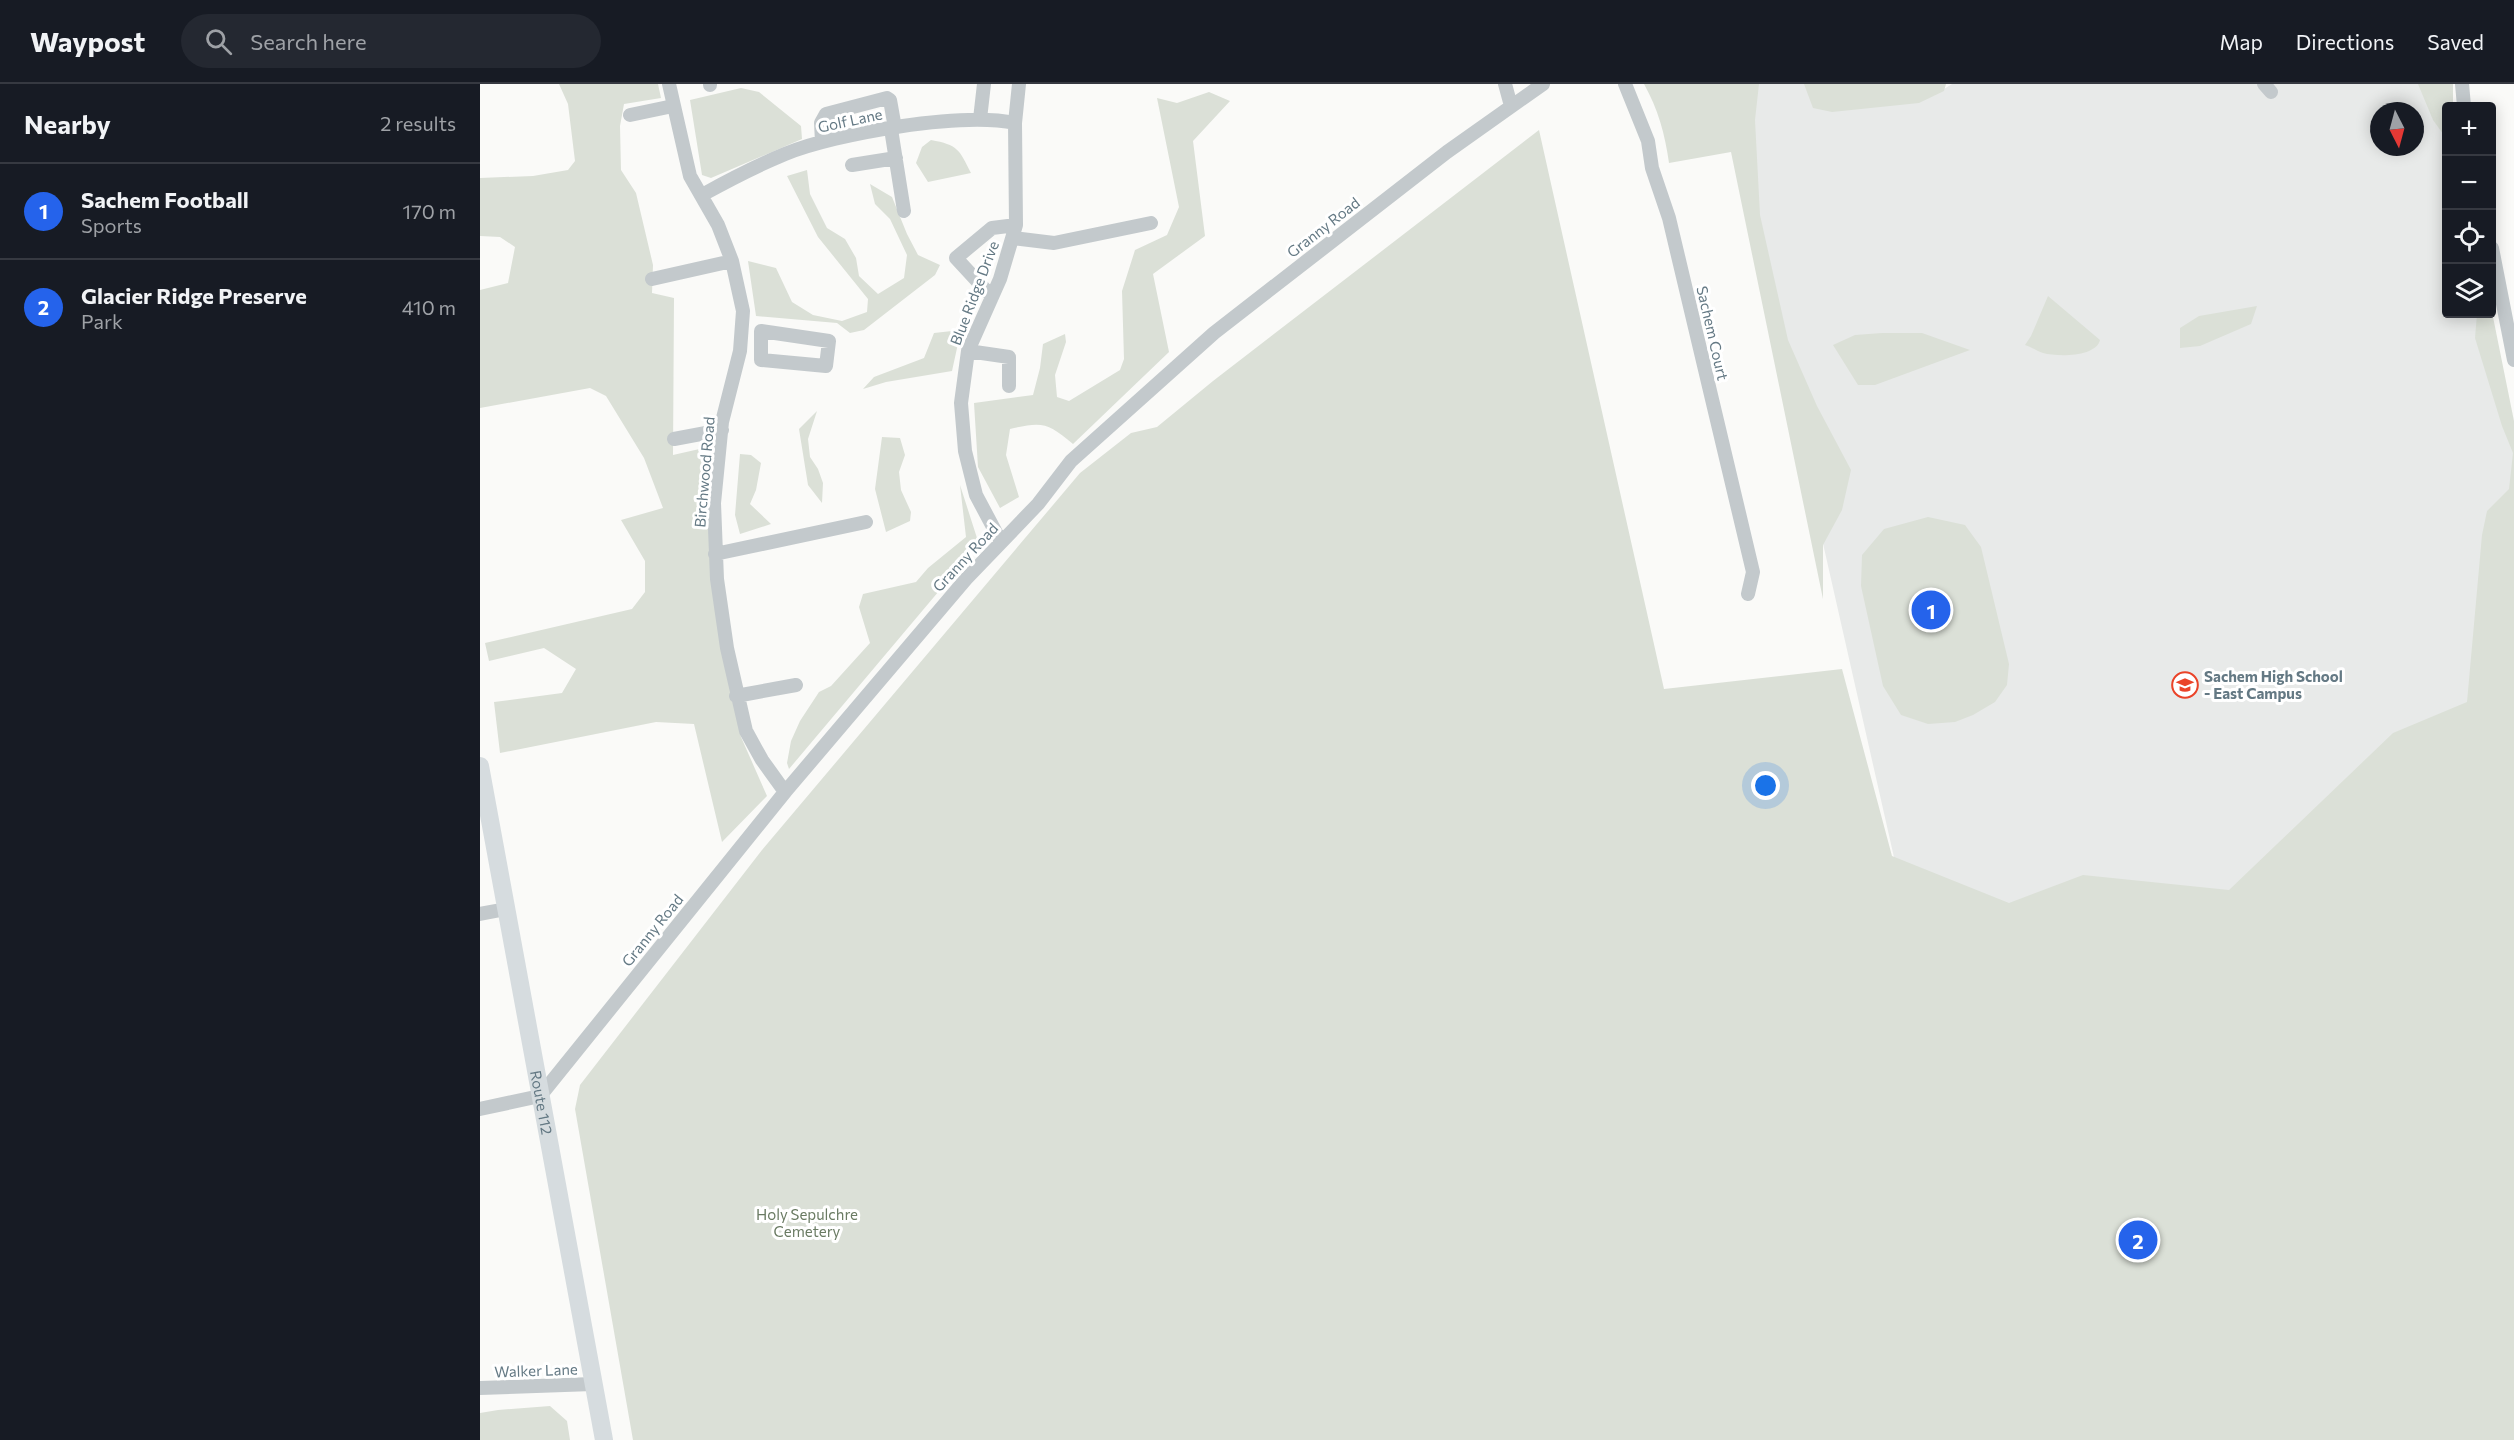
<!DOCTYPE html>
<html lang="en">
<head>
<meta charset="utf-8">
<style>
  body { margin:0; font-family:Commissioner,sans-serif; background:#242831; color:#f1f3f6 }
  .controls { position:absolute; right:18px; top:18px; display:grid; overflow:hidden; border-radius:6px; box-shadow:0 3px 15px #0003 }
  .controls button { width:54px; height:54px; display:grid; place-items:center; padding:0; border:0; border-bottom:2px solid #363941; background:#171b24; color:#f1f3f6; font:30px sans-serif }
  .compass { position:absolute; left:1890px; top:18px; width:54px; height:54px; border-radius:50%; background:#171b24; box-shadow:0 3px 15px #0003; rotate:174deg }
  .you { position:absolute; left:1286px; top:702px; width:21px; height:21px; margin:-15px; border:4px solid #fff; border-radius:50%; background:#1a73e8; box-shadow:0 0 0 9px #1a73e833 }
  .badge { display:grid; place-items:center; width:39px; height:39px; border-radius:50%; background:#2563eb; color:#fff; font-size:20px; font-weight:700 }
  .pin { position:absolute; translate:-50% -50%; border:3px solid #fff; box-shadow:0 2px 6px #0006 }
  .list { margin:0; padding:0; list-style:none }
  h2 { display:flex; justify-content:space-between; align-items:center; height:78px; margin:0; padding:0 24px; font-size:26px }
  h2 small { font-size:20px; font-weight:400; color:#9ea1a6 }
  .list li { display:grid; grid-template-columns:39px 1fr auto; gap:18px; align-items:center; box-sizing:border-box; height:96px; padding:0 24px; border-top:2px solid #363941 }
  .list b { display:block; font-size:22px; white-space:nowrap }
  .list p { margin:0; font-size:20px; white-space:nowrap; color:#9ea1a6 }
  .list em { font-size:20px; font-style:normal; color:#9ea1a6 }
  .icon { flex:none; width:33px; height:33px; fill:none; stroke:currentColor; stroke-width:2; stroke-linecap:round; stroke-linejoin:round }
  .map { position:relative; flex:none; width:2034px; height:1356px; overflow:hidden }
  header { display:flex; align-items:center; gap:36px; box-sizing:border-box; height:84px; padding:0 30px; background:#171b24; border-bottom:2px solid #363941 }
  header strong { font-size:28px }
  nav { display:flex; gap:33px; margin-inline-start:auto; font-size:21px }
  .search { width:420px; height:54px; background:#242831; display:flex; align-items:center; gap:15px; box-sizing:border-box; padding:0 21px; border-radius:33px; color:#9ea1a6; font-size:22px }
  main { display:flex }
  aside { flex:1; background:#171b24 }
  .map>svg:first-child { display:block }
  .built { fill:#e8eae9; fill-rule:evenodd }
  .green { fill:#dbe0d7 }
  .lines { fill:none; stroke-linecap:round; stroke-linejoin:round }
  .minor { stroke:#c3c9cc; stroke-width:14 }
  .major { stroke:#d6dcdf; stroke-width:18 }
  .labels { text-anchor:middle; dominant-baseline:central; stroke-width:6; stroke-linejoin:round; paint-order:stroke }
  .street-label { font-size:15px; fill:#647984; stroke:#fff }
  .poi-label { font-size:15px; font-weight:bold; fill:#647984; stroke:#fff; text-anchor:start }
  .park-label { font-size:15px; fill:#6a7b63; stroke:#fff }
</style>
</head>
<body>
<header>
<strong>Waypost</strong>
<div class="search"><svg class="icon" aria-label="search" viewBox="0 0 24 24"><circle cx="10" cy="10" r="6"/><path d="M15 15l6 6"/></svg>Search here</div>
<nav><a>Map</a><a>Directions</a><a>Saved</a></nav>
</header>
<main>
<aside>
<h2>Nearby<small>2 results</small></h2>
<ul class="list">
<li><span class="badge">1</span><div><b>Sachem Football</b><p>Sports</p></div><em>170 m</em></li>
<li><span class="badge">2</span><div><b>Glacier Ridge Preserve</b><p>Park</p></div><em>410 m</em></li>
</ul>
</aside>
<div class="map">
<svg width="2034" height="1356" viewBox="0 0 2034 1356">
  <rect width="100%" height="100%" fill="#fafaf8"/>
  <path class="built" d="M1239 0H1450L1453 12 1472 0H1966V230H2010L2034 355V846L1449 928ZM1899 27H1935V63H1899Z"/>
  <path class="green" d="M79 0H178L181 14 144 20 140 42 141 86 156 109 173 181 172 209 194 214 193 371 237 361 226 424 241 547 261 653 287 712 242 758 214 640 176 638 20 669 14 618 82 609 96 585 64 564 9 577 5 559 152 525 165 508V477L141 436 183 424 164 374 126 312 110 304 0 324V206L28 199 35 163 20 153 0 152V94L53 92 88 86 95 77 88 20Z
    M1164 0H1279L1275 36 1280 131 1308 256 1337 322 1371 386 1362 426 1343 461V515L1251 68 1189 79C1185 50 1178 25 1164 0Z
    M1324 0H1466L1464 7 1439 19 1352 28 1333 24Z
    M1938 0H1973V22H1966V54L1953 36Z
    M261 4 279 8 321 42 322 55 231 94 222 91 210 16Z
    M729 8 750 17 713 57 725 152 673 190 689 268 593 360C568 339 563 337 530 345L526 371 539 413 520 424 498 383 494 319 553 311 560 284 563 260 585 250 586 258 575 291 577 313 589 317 640 286 644 275 642 207 655 166 687 151 699 123 677 14 697 19Z
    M1059 46 1184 605 1362 585 1412 772 1529 819 1603 791 1749 806 1913 649 1987 618 2002 451 2007 427 2029 405 2033 369 2022 342 1995 254 1997 230 2012 228 2034 337V1356H153L95 1025 100 1001 282 766 600 389 651 349 677 343 733 297Z
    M451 56C478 61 479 65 491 89L448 98 436 79 442 63Z
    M327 86 330 110 347 144 365 155 376 174 379 192 398 210 424 194 427 171 410 135 395 120 390 100 412 113 427 150 438 171 460 181 455 191 384 246 370 249 357 239 276 232 268 177 296 184 312 218 333 231 362 237 387 228 388 215 338 153 307 92Z
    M1568 212 1620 256C1616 273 1578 273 1563 269 1557 267 1551 263 1545 261L1551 252Z
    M1777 222 1771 240 1720 262 1700 264V244L1719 232Z
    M481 246 472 287 406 298 383 305 394 293 444 274 454 249Z
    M1402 249H1442L1490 266 1395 301H1378L1353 261 1375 251Z
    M337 327 328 355 330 373 338 385 343 399 342 419 328 401 319 345Z
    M402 353 420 354 425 371 419 388 421 406 431 428 430 437 406 448 395 405Z
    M260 370 271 371 281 379 276 406 270 420 291 440 260 450 255 431Z
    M480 401 497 454 491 469 309 685 307 679 311 657 320 637 339 608 351 602 390 559 379 523 383 510 436 498 448 484 486 453Z
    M1448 433 1485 441 1501 463 1529 580 1527 601 1515 618 1493 631 1475 638 1448 640 1421 631 1403 602 1381 502 1382 471 1404 445Z
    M70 1322 87 1337 90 1356H0V1329L18 1326Z"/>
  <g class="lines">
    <path class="minor" d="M189 0 210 92 238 141 252 177 263 227 260 267 242 338 234 419 237 495 247 564 266 647 282 676 305 708
      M230 0V1
      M1025 0 1031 22
      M1145 0 1168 57 1172 84 1189 134 1273 488 1268 510
      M1784 0 1791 8
      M1982 0 1984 22
      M150 31 193 22
      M500 35 504 0
      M411 45 424 127
      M342 58 341 39 346 30 407 14 410 16 415 44
      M372 81 416 74
      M222 111C249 96 276 82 305 70 357 49 481 28 535 39
      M533 154 574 159 671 139
      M2012 164 2034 276
      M172 195 252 177
      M512 213 476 174 512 144 536 141
      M281 247 349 257 346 282 281 276Z
      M488 267 529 273V302
      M194 355 242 346
      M521 458 496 411 485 367 481 319 488 267 520 195 536 141 535 39 539 0
      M235 470 386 438
      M256 612 316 601
      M0 830 26 825
      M0 1025 60 1012 305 708 486 495 558 420 591 377 734 249 967 68 1063 0
      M0 1304 113 1300"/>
    <path class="major" id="s1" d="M0 682 124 1356"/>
  </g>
  <defs>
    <g id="school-ring" transform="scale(1.35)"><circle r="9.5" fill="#fff" stroke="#ea4328" stroke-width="1.5"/><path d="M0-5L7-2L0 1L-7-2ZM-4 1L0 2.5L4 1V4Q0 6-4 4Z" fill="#ea4328"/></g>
  </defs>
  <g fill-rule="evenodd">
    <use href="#school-ring" x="1705" y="601"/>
  </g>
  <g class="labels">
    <g class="street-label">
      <text transform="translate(370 36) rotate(-12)">Golf Lane</text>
      <text transform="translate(843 143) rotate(-38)">Granny Road</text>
      <text transform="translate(494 209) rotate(-69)">Blue Ridge Drive</text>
      <text transform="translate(1233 249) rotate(77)">Sachem Court</text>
      <text transform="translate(224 388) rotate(-85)">Birchwood Road</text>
      <text transform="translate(485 473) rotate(-47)">Granny Road</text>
      <text transform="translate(172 846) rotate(-51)">Granny Road</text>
      <text stroke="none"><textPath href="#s1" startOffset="342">Route 112</textPath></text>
      <text transform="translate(56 1286) rotate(-2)">Walker Lane</text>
    </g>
    <g class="poi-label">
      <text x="1724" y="592">Sachem High School<tspan x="1724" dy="17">- East Campus</tspan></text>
    </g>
    <g class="park-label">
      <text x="327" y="1130">Holy Sepulchre<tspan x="327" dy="17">Cemetery</tspan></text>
    </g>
  </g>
</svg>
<div class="controls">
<button>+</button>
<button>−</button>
<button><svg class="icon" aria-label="locate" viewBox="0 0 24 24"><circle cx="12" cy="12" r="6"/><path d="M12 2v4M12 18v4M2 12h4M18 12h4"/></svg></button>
<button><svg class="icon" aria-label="layers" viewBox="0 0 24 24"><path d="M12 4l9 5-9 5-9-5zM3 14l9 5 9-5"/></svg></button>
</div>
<svg class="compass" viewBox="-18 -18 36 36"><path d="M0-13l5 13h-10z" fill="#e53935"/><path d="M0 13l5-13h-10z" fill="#9ea1a6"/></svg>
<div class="you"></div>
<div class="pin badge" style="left:1451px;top:526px">1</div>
<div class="pin badge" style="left:1658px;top:1156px">2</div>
</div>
</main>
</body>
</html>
